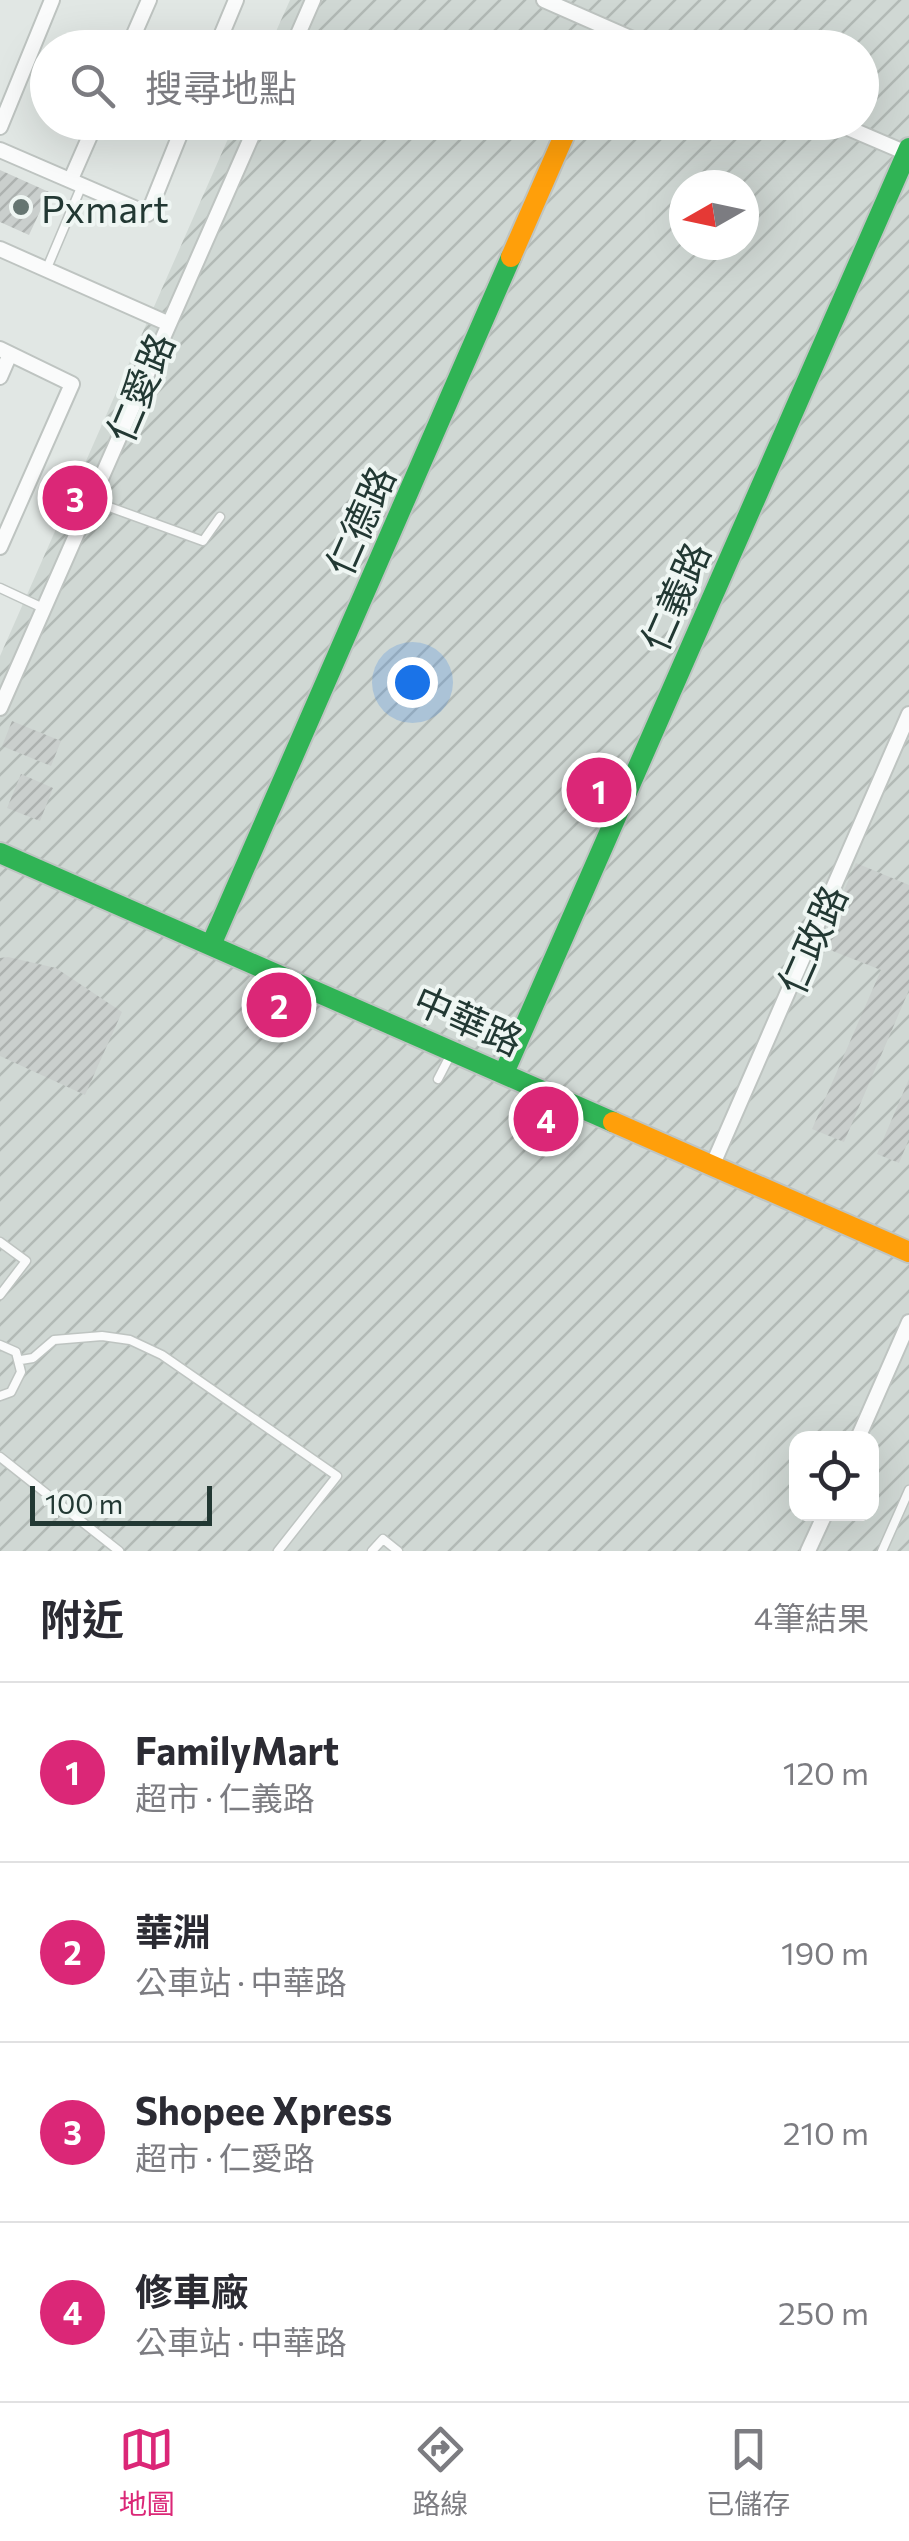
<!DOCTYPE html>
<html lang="zh-TW">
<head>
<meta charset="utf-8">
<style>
  body { margin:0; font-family:Commissioner,"Noto Sans TC",sans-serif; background:#f2f2f3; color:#2b2b33 }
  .controls { position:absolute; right:30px; bottom:30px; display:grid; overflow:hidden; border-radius:20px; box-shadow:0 10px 40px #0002 }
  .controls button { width:90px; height:90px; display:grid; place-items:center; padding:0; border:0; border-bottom:2px solid #e1e1e2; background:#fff; color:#2b2b33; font:50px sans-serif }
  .compass { position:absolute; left:669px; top:170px; width:90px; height:90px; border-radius:50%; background:#fff; box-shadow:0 10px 40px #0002; rotate:261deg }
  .scale { position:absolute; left:30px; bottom:25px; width:182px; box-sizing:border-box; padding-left:10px; border:5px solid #223833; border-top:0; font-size:28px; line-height:35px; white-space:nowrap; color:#223833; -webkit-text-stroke:8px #eff6f3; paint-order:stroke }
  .you { position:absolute; left:412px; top:682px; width:35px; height:35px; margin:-25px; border:8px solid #fff; border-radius:50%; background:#1a73e8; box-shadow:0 0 0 15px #1a73e833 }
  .badge { display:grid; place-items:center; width:65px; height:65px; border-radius:50%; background:#db2777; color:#fff; font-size:32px; font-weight:700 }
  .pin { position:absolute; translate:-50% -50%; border:5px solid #fff; box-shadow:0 2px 10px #0006 }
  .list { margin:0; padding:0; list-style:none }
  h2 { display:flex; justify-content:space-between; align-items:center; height:130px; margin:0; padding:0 40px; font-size:42px }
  h2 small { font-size:32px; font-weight:400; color:#7c7c81 }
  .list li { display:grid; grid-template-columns:65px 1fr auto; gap:30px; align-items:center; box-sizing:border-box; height:180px; padding:0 40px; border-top:2px solid #e1e1e2 }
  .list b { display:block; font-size:38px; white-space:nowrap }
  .list p { margin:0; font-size:32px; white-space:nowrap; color:#7c7c81 }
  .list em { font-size:32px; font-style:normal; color:#7c7c81 }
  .icon { flex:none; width:55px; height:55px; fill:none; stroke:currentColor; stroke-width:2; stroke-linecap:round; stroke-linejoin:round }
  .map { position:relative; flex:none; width:909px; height:1551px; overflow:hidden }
  .search { position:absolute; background:#fff; box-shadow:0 10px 40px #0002; left:30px; right:30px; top:30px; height:110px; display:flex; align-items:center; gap:25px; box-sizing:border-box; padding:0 35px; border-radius:55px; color:#7c7c81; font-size:38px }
  .sheet { height:850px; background:#fff }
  nav { display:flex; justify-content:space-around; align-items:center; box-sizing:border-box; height:140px; border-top:2px solid #e1e1e2; background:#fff; font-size:28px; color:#7c7c81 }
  nav a { display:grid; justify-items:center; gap:5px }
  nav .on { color:#db2777 }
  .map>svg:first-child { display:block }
  .industrial { fill:url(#industrial-furrows); fill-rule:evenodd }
  .building { fill:url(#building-hatch) }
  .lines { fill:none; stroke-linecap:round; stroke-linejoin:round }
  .lane-casing { stroke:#bec4c1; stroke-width:11 }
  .street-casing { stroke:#bec4c1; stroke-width:18 }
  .fast-casing { stroke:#bec4c2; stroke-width:24 }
  .slow-casing { stroke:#bec4c2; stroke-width:24 }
  .lane { stroke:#fafbfb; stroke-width:8 }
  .street { stroke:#fafbfb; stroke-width:14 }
  .fast { stroke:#30b455; stroke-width:20 }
  .slow { stroke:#ff9f0a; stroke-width:20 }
  .poi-dot { fill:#657571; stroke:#eff6f3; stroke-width:4 }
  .labels { text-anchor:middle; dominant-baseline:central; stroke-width:8; stroke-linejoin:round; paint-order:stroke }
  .poi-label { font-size:38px; fill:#223833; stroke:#eff6f3; text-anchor:start }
  .street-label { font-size:38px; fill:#223833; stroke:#eff6f3 }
</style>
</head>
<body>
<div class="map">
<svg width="909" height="1551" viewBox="0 0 909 1551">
  <defs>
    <pattern id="industrial-furrows" width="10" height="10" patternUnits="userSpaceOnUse" patternTransform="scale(2.5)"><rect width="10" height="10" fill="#d0d8d4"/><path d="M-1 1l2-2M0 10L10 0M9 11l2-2" fill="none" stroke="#b2bab6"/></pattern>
    <pattern id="building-hatch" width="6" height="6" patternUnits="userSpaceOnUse" patternTransform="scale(2.5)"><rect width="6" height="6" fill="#cacfcd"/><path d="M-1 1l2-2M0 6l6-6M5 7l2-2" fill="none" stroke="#adb2b0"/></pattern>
  </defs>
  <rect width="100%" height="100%" fill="#e1e7e4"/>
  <path class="industrial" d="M290 0H909V1551H0V656L235 123 862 122V48L269 47ZM684 185H744V245H684ZM796 1438H872V1514H796Z"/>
  <path class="building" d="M0 170 49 192 29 235 0 222Z
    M12 721 61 741 51 766 2 746Z
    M21 774 53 788 40 821 7 808Z
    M856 863 909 885V990L844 1142 812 1129 881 970 820 946Z
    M8 957 56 968 122 1012 85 1095 0 1056V958Z
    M909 1079V1139L899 1163 877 1154Z"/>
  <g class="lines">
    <g class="lane-casing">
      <path id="lane" d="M47 268 82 185
        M90 500 203 541 220 517
        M0 588 43 608
        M438 1079 452 1052
        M0 1242 26 1261 0 1295
        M0 1345 16 1352 21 1372 11 1392 0 1396
        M21 1360 33 1358 54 1340 102 1336 130 1340 162 1355 337 1476 278 1551
        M0 1457 119 1551
        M372 1551 383 1539 398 1551
        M882 1551 909 1490"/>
    </g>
    <g class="street-casing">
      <path id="street" d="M544 0 653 48
        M128 48 149 0
        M216 48 236 0
        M292 48 313 0
        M834 122 909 154
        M0 127 52 0
        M0 150 148 214 185 122
        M71 179 96 122
        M0 249 167 323
        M0 349 72 384 0 547
        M0 377 10 354
        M0 708 258 122
        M713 1164 909 714
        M858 1438 909 1322
        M808 1551 825 1514"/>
    </g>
    <g class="fast-casing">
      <path id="fast" d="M0 853 613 1122
        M211 945 511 257
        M504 1073 909 148"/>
    </g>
    <g class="slow-casing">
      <path id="slow" d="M511 257 570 122
        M613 1122 909 1252"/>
    </g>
    <use href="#lane" class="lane"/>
    <use href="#street" class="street"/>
    <use href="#fast" class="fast"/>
    <use href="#slow" class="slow"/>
  </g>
  <circle class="poi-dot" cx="21" cy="207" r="10"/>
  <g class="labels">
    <g class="poi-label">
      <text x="41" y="207">Pxmart</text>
    </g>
    <g class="street-label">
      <text transform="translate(139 387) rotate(-67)">仁愛路</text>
      <text transform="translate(359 520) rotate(-66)">仁德路</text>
      <text transform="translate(674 596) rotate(-66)">仁義路</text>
      <text transform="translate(811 939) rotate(-66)">仁政路</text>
      <text transform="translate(469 1019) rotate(24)">中華路</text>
    </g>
  </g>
</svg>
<div class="controls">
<button><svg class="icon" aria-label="locate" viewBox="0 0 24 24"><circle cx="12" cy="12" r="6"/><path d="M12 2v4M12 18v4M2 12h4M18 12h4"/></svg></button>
</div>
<svg class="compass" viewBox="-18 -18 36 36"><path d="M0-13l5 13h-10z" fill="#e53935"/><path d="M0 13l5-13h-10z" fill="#7c7c81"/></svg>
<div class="scale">100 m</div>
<div class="you"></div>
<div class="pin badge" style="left:599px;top:790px">1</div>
<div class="pin badge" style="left:279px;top:1005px">2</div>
<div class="pin badge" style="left:75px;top:498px">3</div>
<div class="pin badge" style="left:546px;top:1119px">4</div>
<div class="search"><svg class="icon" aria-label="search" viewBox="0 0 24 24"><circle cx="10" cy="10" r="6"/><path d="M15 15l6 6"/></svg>搜尋地點</div>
</div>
<section class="sheet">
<h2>附近<small>4筆結果</small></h2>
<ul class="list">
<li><span class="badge">1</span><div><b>FamilyMart</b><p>超市 · 仁義路</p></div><em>120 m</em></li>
<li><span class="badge">2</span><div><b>華淵</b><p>公車站 · 中華路</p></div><em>190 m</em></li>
<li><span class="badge">3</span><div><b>Shopee Xpress</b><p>超市 · 仁愛路</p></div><em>210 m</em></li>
<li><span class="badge">4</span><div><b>修車廠</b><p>公車站 · 中華路</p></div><em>250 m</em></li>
</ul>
</section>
<nav>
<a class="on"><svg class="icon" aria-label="map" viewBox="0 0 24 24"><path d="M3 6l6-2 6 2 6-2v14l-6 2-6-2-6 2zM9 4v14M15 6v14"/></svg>地圖</a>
<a><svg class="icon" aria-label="directions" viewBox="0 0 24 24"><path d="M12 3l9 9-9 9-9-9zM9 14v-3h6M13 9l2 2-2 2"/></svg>路線</a>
<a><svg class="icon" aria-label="saved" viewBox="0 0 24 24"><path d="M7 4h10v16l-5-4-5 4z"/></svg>已儲存</a>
</nav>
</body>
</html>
